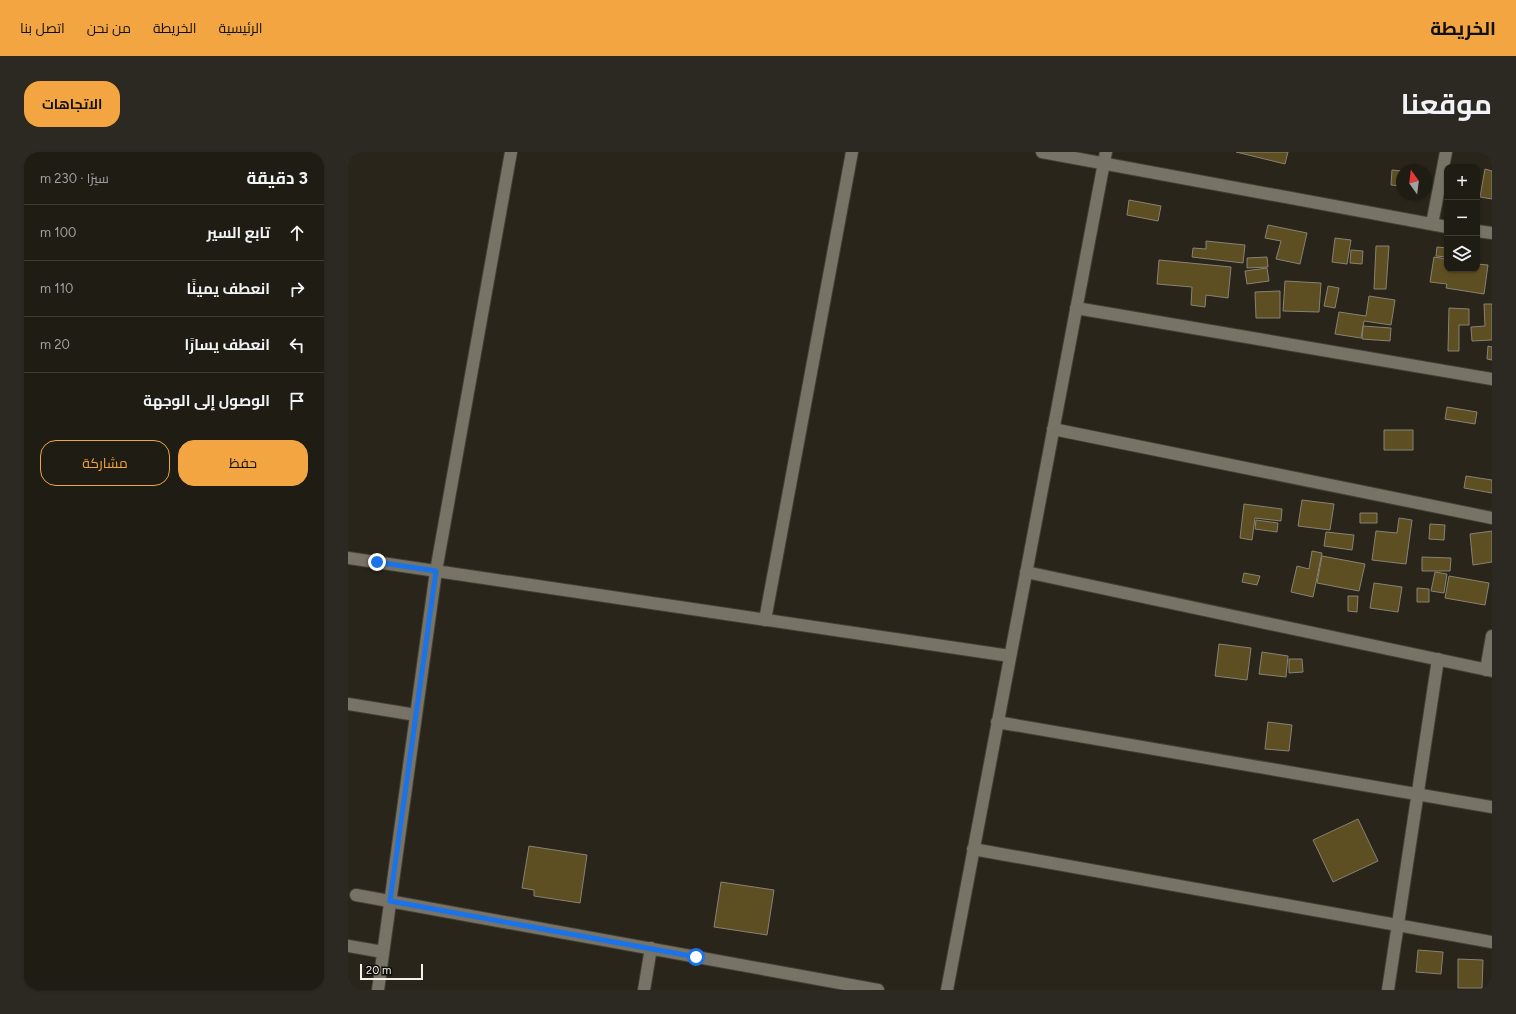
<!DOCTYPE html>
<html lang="ar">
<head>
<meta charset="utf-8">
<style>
  body { margin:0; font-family:Figtree,Cairo,sans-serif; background:#2c2922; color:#f1f3f6; direction:rtl }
  .controls { position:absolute; right:12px; top:12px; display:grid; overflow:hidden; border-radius:8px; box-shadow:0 1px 3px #0004 }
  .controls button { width:36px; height:36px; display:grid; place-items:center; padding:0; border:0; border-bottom:1px solid #3c3a34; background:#1f1c14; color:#f1f3f6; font:20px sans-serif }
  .compass { position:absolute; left:1048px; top:12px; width:36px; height:36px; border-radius:50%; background:#1f1c14; box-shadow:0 1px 3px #0004; rotate:346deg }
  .scale { position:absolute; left:12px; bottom:10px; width:63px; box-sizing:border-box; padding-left:4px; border:2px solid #f3f1ea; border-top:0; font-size:11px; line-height:14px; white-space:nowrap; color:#f3f1ea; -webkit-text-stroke:3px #100e0a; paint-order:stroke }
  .stop { position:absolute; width:12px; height:12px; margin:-9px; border:3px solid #1a73e8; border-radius:50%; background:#fff }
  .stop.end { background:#1a73e8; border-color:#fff; box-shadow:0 1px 4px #0008 }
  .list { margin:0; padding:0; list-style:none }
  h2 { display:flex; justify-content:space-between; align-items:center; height:52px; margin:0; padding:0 16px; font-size:17px }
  h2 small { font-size:13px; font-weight:400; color:#a1a1a0 }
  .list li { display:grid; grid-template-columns:26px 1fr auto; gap:12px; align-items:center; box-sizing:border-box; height:56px; padding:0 16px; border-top:1px solid #3c3a34 }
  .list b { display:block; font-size:15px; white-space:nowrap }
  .list em { font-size:13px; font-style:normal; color:#a1a1a0 }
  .actions { display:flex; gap:8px; padding:12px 16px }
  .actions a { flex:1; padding:9px 0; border:1px solid #f2a541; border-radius:16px; text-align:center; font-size:14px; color:#f2a541 }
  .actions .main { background:#f2a541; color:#111 }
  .icon { flex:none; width:22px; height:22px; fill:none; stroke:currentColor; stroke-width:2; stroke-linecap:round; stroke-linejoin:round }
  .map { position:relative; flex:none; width:1144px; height:838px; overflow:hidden; direction:ltr; border-radius:16px }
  header { display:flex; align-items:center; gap:24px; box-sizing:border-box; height:56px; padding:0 20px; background:#f2a541; color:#111 }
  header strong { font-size:19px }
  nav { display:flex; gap:22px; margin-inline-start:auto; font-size:14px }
  .intro { display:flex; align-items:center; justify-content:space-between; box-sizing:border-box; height:96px; padding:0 24px }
  h1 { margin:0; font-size:28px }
  .button { padding:10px 18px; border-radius:16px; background:#f2a541; color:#111; font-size:14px; font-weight:700 }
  main { display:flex; gap:24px; padding:0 24px }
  aside { flex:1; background:#1f1c14; border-radius:16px; box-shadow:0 1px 3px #0004 }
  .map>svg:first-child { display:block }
  .building { fill:#5d4f22; stroke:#878275 }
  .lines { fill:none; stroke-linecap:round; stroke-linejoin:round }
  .street-casing { stroke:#434037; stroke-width:14 }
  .street { stroke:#777366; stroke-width:12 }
  .route { stroke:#1a73e8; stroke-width:5 }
</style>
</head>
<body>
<header>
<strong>الخريطة</strong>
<nav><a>الرئيسية</a><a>الخريطة</a><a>من نحن</a><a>اتصل بنا</a></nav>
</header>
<div class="intro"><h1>موقعنا</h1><a class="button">الاتجاهات</a></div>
<main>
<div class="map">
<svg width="1144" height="838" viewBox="0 0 1144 838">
  <rect width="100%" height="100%" fill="#29251a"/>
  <path class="building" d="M888 0H940L937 12Z
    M1137 17 1144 19V47L1132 45Z
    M1044 18 1054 19V34L1043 33Z
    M781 48 813 54 810 69 779 63Z
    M920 73 959 81 952 112 928 107 933 89 917 86Z
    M987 86 1003 88 999 112 984 110Z
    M858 89 897 93 895 111 844 105 845 96 858 97Z
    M1028 94H1041L1038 137H1026Z
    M1089 95 1099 96V105L1088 104Z
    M1003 98 1015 99 1014 112 1002 111Z
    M919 105 920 115 899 116V106Z
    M1086 105 1099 107V117H1129V112L1140 113 1136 142 1098 136 1099 132 1082 130Z
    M811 108 883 115 880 146 858 143 857 155 843 153 844 135 809 132Z
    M919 116 921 129 899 132 897 119Z
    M937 129 973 131 971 160 935 159Z
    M980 134 991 136 987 156 976 154Z
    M932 139V166H908L907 140Z
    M1021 144 1047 148 1043 173 1016 169 1013 186 987 182 991 160 1018 164Z
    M1136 152H1144V188L1124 189 1123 175 1137 174Z
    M1101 156 1121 157V173H1111V199H1100Z
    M1015 174 1043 176 1042 189 1014 187Z
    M1140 194 1144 195V208L1139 207Z
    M1099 255 1129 260 1127 272 1097 267Z
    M1036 278H1065V298H1036Z
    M1118 324 1144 328V341L1116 336Z
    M954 348 986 352 982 378 950 374Z
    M896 352 934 357 933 369 907 366 904 388 892 386Z
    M1012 361H1029V371H1012Z
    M1051 366 1064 368 1058 412 1024 408 1028 379 1049 381Z
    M908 368 930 371 929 380 907 377Z
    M1082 372 1097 373 1096 388 1081 387Z
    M1144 379V410L1125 413 1122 382Z
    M978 380 1006 383 1004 398 976 394Z
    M964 399 974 401 965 445 943 440 949 414 961 417Z
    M974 404 1017 412 1011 439 969 431Z
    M1074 405 1103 406 1102 419H1074Z
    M1087 420 1099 422 1096 441 1083 439Z
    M896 421 912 424 909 433 894 430Z
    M1101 424 1141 431 1137 453 1097 446Z
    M1026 431 1054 435 1050 460 1022 456Z
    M1069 436 1081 437V450H1069Z
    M1000 444H1010L1009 460 1000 459Z
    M871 492 903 496 899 528 867 524Z
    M914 500 940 504 938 525 911 522Z
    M941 507H954L955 520 941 521Z
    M920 570 944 573 941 599 917 597Z
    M1010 667 1030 709 985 730 965 688Z
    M181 694 239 703 232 751 186 744V738L174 736Z
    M373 730 426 738 419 783 366 775Z
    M1070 798 1095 800 1093 822 1068 820Z
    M1110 807 1135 808 1134 836H1110Z"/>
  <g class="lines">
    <g class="street-casing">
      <path id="street" d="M694 0 1099 75
        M1084 72 1098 0
        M1129 79 1144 81
        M728 156 1144 227
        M705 277 1144 366
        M0 406 662 504
        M678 420 1144 519
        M417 468 504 0
        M1138 518 1144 484
        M0 552 68 563
        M649 570 1144 655
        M625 697 1144 790
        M8 743 530 838
        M0 794 35 800
        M30 838 88 419 163 0
        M296 838 303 796
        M599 838 758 0
        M1040 838 1090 507"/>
    </g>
    <use href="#street" class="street"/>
  </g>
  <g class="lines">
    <path class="route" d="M29 410 88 419 42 749 348 805"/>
  </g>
</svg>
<div class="controls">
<button>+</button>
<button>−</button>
<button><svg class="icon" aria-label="layers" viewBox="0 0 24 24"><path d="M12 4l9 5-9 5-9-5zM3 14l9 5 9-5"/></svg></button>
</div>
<svg class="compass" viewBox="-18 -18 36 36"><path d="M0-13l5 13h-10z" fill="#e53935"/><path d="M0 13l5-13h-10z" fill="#a1a1a0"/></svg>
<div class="scale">20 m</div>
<div class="stop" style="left:348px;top:805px"></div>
<div class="stop end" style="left:29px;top:410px"></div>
</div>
<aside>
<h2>3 دقيقة<small>سيرًا · 230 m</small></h2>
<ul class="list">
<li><svg class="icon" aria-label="ahead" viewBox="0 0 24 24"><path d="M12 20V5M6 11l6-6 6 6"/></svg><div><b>تابع السير</b></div><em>100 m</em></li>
<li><svg class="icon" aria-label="right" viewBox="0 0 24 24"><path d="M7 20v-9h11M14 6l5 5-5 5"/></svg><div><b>انعطف يمينًا</b></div><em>110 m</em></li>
<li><svg class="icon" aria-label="left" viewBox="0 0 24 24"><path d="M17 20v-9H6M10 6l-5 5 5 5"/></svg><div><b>انعطف يسارًا</b></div><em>20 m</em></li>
<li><svg class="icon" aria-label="arrive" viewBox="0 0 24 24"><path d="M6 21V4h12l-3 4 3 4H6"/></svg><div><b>الوصول إلى الوجهة</b></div></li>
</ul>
<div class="actions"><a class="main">حفظ</a><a>مشاركة</a></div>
</aside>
</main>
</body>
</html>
